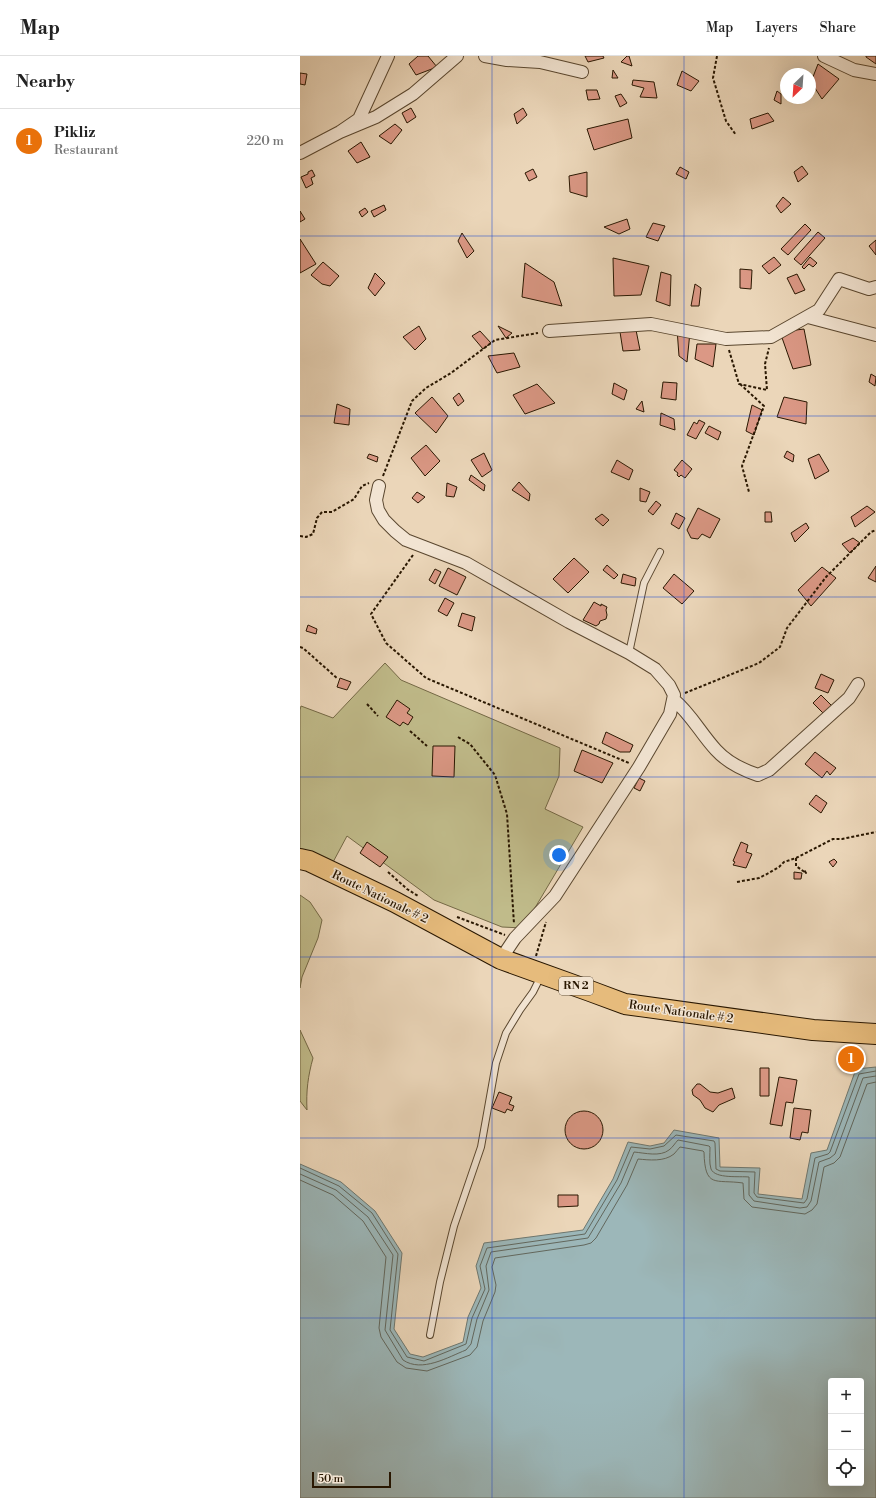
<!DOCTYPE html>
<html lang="en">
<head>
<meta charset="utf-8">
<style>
  body { margin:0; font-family:"Libre Bodoni",serif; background:#f2f2f2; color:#222 }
  .controls { position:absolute; right:12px; bottom:12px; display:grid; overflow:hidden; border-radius:4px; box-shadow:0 4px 16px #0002 }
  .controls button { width:36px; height:36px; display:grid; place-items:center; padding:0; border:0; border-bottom:1px solid #e0e0e0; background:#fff; color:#222; font:20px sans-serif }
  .compass { position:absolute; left:480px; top:12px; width:36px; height:36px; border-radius:50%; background:#fff; box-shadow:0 4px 16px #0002; rotate:205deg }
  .scale { position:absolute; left:12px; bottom:10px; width:79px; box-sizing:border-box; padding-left:4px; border:2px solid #291701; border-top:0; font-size:11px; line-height:14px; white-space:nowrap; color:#291701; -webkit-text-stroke:3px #f2e4d2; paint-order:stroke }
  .you { position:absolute; left:259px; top:799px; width:14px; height:14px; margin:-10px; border:3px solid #fff; border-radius:50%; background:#1a73e8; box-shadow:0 0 0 6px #1a73e833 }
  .badge { display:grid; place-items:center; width:26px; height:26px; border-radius:50%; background:#ea580c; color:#fff; font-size:13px; font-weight:700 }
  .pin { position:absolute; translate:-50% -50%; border:2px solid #fff; box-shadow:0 1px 4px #0006 }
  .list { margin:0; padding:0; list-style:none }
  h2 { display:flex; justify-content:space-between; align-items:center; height:52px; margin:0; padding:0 16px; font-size:17px }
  h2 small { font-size:13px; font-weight:400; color:#767676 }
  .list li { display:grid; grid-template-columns:26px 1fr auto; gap:12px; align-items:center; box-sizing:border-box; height:64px; padding:0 16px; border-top:1px solid #e0e0e0 }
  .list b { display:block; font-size:15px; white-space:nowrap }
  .list p { margin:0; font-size:13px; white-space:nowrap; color:#767676 }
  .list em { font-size:13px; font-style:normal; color:#767676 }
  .icon { flex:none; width:22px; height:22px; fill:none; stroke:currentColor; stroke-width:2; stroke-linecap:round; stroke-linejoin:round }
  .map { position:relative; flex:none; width:576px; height:1442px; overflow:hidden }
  header { display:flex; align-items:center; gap:24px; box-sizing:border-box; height:56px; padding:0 20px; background:#fff; border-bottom:1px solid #e0e0e0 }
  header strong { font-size:19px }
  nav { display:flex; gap:22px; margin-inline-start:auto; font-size:14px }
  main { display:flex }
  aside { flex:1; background:#fff }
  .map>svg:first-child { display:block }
  .green { fill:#c0bb8a; stroke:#746946 }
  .water { fill:#9cb7b9; stroke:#6e776f; fill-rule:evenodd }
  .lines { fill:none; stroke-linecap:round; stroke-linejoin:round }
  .shore { stroke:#62675d; stroke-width:1 }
  .building { fill:#db9885; stroke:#291701 }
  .service-casing { stroke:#5a472f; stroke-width:8 }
  .minor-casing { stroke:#5a472f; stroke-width:14 }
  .primary-casing { stroke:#291701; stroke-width:22 }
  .path { stroke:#291701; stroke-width:2; stroke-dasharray:3 2; stroke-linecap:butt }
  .service { stroke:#f2e4d2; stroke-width:6 }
  .minor { stroke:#f2e4d2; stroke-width:12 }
  .primary { stroke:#e6bb7c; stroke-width:20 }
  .grid { fill:none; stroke:#1d4ed8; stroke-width:1; stroke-opacity:0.55 }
  .labels { text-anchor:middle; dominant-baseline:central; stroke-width:3; stroke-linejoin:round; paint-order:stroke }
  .shield { fill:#f2e4d2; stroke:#655440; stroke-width:1 }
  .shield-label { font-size:11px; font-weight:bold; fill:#291701 }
  .street-label { font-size:12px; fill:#291701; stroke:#f2e4d2 }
</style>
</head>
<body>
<header>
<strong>Map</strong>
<nav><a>Map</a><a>Layers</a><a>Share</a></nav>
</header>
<main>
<aside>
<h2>Nearby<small></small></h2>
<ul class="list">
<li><span class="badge" style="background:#e8710a">1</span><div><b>Pikliz</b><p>Restaurant</p></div><em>220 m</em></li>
</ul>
</aside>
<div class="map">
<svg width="576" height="1442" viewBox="0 0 576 1442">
  <rect width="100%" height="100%" fill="#ebd6b9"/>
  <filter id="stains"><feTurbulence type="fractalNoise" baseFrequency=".005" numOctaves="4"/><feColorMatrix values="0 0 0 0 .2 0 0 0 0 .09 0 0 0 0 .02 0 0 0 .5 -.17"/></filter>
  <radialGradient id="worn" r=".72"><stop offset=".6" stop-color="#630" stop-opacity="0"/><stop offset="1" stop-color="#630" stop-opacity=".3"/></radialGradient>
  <path class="green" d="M85 607 101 624 260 692 259 720 245 753 283 771 223 872 202 871 134 844 47 780 32 808 0 798V654L1 650 33 662Z
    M0 839 10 846 22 864 18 882 2 921 0 932Z
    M0 974 13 1002C8 1020 6 1035 7 1054L0 1045Z"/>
  <path class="water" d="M576 1011V1442H0V1108L41 1126 75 1155 102 1197 94 1273 110 1298 123 1301 163 1286 168 1261 181 1232 176 1210 184 1187 283 1174 313 1123 328 1086 350 1090 364 1087 374 1074 419 1082 420 1111 460 1112 458 1138 502 1143 511 1097 527 1094 556 1013ZM531 1325H561V1427H531Z"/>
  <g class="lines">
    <path class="shore" d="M0 1112 39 1130 72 1157 98 1198 90 1274 107 1301 124 1305 166 1288 172 1262 185 1233 180 1210 187 1192 285 1178 317 1124 331 1091 350 1093 364 1090 376 1079 414 1085 415 1087 416 1113 420 1115 455 1116 454 1137 457 1141 504 1147 507 1143 515 1102 528 1098 530 1096 559 1018 576 1015
      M0 1118 36 1134 68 1161 93 1199 85 1274 103 1304C122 1317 148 1301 166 1294L171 1288 177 1263 189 1234 186 1210 191 1196 288 1182 321 1127 334 1096C345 1097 360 1101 369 1094 373 1091 375 1087 378 1084L409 1090 410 1091C410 1098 409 1107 411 1113 415 1123 440 1120 449 1121V1139L454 1145 500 1152 507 1151 511 1145 519 1106 530 1102 535 1098 563 1022 576 1020
      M0 1124 33 1139 63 1165 86 1201 79 1272 81 1281 97 1306 106 1312 127 1315 170 1299 177 1291 183 1265 195 1236 196 1229 192 1211 195 1202 284 1189 291 1187 296 1182 327 1129 338 1103C349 1104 364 1106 374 1098 376 1096 378 1093 380 1091L403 1095 404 1096C405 1133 415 1123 443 1127L444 1143 452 1151 505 1158 512 1154 517 1148 524 1111 534 1107 540 1101 567 1028 576 1026"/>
  </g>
  <path class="building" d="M118 0H128L137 11 116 19 109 8Z
    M285 0H303L304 2 288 6Z
    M327 0H329L332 10 321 6Z
    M566 0H576V8L566 1Z
    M518 8 539 23 522 43 511 26Z
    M313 14 318 22H312Z
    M382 15 399 25 391 35 377 29Z
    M0 17 7 18 5 29 0 28Z
    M333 24 354 26 357 42 340 41 344 32 332 29Z
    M286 34H297L300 43 288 44Z
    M477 35 481 38V48L474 44Z
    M321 38 327 47 320 51 315 40Z
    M111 52 116 61 107 67 102 57Z
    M223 52 227 59 217 68 214 58Z
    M468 57 474 65 452 73 450 63Z
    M328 63 332 82 294 94 287 73Z
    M95 68 102 74 91 88 79 80Z
    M61 86 70 101 57 107 48 95Z
    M502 110 508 118 498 126 494 116Z
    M380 111 389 116 386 123 376 118Z
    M233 113 237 121 229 125 225 117Z
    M12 114 15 120 11 122 13 128 6 132 1 121 8 118V116Z
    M287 116V141L270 136 269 120Z
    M483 141 491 148 481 157 476 150Z
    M84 149 86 154 74 161 71 155Z
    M65 152 68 156 62 161 59 156Z
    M0 155 5 163 0 166Z
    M327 163 330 173 319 178 304 171Z
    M353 167 365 170 358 185 346 181Z
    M505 168 511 174 488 199 481 193Z
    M518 176 525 182 501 209 494 203Z
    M162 177 174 195 167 202 158 185Z
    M0 183 16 208 0 217Z
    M576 184V199L569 190Z
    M474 201 481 209 469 218 462 210Z
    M510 201 517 207 513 211 509 208 504 213 502 211Z
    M313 202 349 210 341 239 314 240Z
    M23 206 39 220 30 230 22 228 11 219Z
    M225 207 254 226 262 250 222 241Z
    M440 213 452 214 451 233 440 232Z
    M361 216 371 219 370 250 356 245Z
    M75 217 85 227 75 240 68 232Z
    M497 218 505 234 495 238 487 222Z
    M395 228 401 232 399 250H391Z
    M335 269 340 294 323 295 320 276Z
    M119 270 126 283 115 294 103 281Z
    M198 270 212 277 206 282Z
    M377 273 390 276 387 306 379 300Z
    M504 273 511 309 493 313 480 276Z
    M180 275 191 287 183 293 172 280Z
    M397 288H416L413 311 395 303Z
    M214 297 220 311 197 317 188 300Z
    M571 318 576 321 575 330 569 326Z
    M363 326 377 327 376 344 361 342Z
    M314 327 327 334 324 344 312 338Z
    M237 328 255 347 225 358 213 339Z
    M159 337 164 345 158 350 153 342Z
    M132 341 148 360 136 377 115 357Z
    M484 341 507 346 506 368 477 361Z
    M342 345 344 356 336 353Z
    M37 348 50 353 49 369 34 367Z
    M452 349 462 354 454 379 446 375Z
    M361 357 374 363 375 374 360 369Z
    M399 364 405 367 396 383 387 379 394 366 397 368Z
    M409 370 421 376 418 384 405 377Z
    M126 389 140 405 125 420 111 402Z
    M487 395 494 399 493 406 484 401Z
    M184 397 192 414 182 421 171 404Z
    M69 398 78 401 77 406 67 402Z
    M519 398 529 415 515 423 508 403Z
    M317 404 333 414 329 424 311 416Z
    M382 404 392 413 385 422 381 419 379 421 377 419 378 417 374 414Z
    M171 419 185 429 184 435 169 424Z
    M219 426 230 438 229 445 212 434Z
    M147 427 157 431 154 441 146 440Z
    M340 432 350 436 346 446 340 445Z
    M117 436 125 441 118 447 112 442Z
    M356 445 361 449 353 459 348 455Z
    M567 450 575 456 555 471 551 461Z
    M398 452 420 463 410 482 402 478 398 483 391 482 387 474Z
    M465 456H471L472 466H465Z
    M376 457 385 462 379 473 371 468Z
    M302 458 309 464 303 470 295 463Z
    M506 467 509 472 495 486 491 477Z
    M553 482 560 487 550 497 542 488Z
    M274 502 289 516 268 537 253 523Z
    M307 509 318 519 314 523 303 514Z
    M576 510V526L568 522Z
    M522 511 536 522 511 550 498 534Z
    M148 512 166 521 157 539 139 530Z
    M135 513 141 516 135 528 129 524Z
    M323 518 336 522 335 530 321 527Z
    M374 518 394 535 382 548 363 532Z
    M145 542 154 547 147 560 138 555Z
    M294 546 301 550V548L307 551 306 554 307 559 306 563 300 565 299 568 296 570 283 564Z
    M162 557 175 561 172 575 158 570Z
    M8 569 17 573 16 578 6 575Z
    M521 618 534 624 528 637 515 632Z
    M40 622 51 626 47 634 37 631Z
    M521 639 532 650 524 658 513 647Z
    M97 644 110 653 107 657 113 661 108 669 103 666 100 670 86 661Z
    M306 676 333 689 330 696H320L302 687Z
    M133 690H155L154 721 132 720Z
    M282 694 313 707 302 727 274 715Z
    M515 696 536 712 530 719 527 715 522 722 505 708Z
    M339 722 345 725 340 735 334 732Z
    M516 739 527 747 521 757 509 748Z
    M67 786 88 801 80 811 60 797Z
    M441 786 448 789 446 796 452 798 446 812 433 809 435 806 433 805Z
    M534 803 537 806 533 811 529 806Z
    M494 816 502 817 501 823H494Z
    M460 1012H469V1040H460Z
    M479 1021 497 1024 493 1047 486 1046 482 1070 470 1068Z
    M397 1028H400L410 1036 418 1037 432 1032 435 1042 419 1049 413 1056 405 1052 400 1044 393 1039 392 1034Z
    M199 1036 212 1041 209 1048 214 1050 212 1055 207 1053 205 1057 192 1052Z
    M494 1052 511 1054 508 1077 502 1076 500 1084 490 1082Z
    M265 1074a19 19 0 1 1 38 0a19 19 0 1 1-38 0Z
    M258 1139H278V1150L258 1151Z"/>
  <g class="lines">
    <g class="service-casing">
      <path id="service" d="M329 597 344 527 360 496
        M130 1279 140 1226 154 1170 181 1091 196 1007 206 977 220 954 233 936 241 920"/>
    </g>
    <g class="minor-casing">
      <path id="minor" d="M185 0 207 4 240 6 282 16
        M524 0 554 14 576 18
        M40 76 76 61 113 38 157 0
        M0 97 40 76 59 63 88 0
        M508 261 576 279
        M249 275 351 268 426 283 471 281 519 254 539 223 569 233 576 231
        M79 430 76 444 78 454 84 464 95 475 106 484 166 507 269 566 329 597 355 613 369 629 374 639 370 658 339 711 255 840 215 882 201 903
        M374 644C391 658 401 678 416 694 427 706 443 714 458 719L469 714 549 642 558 628"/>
    </g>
    <g class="primary-casing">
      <path id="primary" d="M0 803 9 805 95 846 201 903 290 935 325 948 513 974 576 978"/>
    </g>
    <path class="path" d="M417 0 413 22 426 65 436 79
      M429 294 439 328 467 334 465 308 469 292
      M440 328 464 350 442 410 449 436
      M83 420 112 345 126 332 151 317 195 284 238 277
      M0 480 6 481 13 478 17 462 22 456H32L54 443 62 430 69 427
      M113 499 71 558 86 587 126 622 329 707
      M0 591 3 592 38 623
      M385 637 459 607 480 591 487 572 526 521 571 476 576 474
      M67 648 78 660
      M110 675 127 690
      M158 681 170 688 195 719 207 758 214 868
      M496 802V810L506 817 504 814
      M88 816 107 833 118 840
      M437 826 459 822 467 818 479 811 484 806 496 802 533 783H542L576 776
      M157 861 205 879
      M236 900 246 866"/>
    <use href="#service" class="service"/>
    <use href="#minor" class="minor"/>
    <use href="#primary" class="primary"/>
  </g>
  <path class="grid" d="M192 0V1442M384 0V1442M0 180H576M0 360H576M0 541H576M0 721H576M0 901H576M0 1082H576M0 1262H576"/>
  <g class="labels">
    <rect class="shield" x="259" y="921" width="34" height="18" rx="3"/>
    <g class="shield-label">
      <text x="276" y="930">RN 2</text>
    </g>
    <g class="street-label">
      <text transform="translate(80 841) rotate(26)">Route Nationale # 2</text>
      <text transform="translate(381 956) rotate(8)">Route Nationale # 2</text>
    </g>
  </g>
  <rect width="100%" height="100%" filter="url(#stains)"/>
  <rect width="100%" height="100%" fill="url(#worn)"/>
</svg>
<div class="controls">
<button>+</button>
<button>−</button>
<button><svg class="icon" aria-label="locate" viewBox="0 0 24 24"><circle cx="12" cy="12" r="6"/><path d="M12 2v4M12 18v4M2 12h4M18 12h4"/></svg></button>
</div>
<svg class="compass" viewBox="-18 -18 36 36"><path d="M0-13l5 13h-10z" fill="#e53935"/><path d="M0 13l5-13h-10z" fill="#767676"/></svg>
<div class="scale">50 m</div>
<div class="you"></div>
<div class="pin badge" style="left:551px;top:1003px;background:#e8710a">1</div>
</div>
</main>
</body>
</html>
